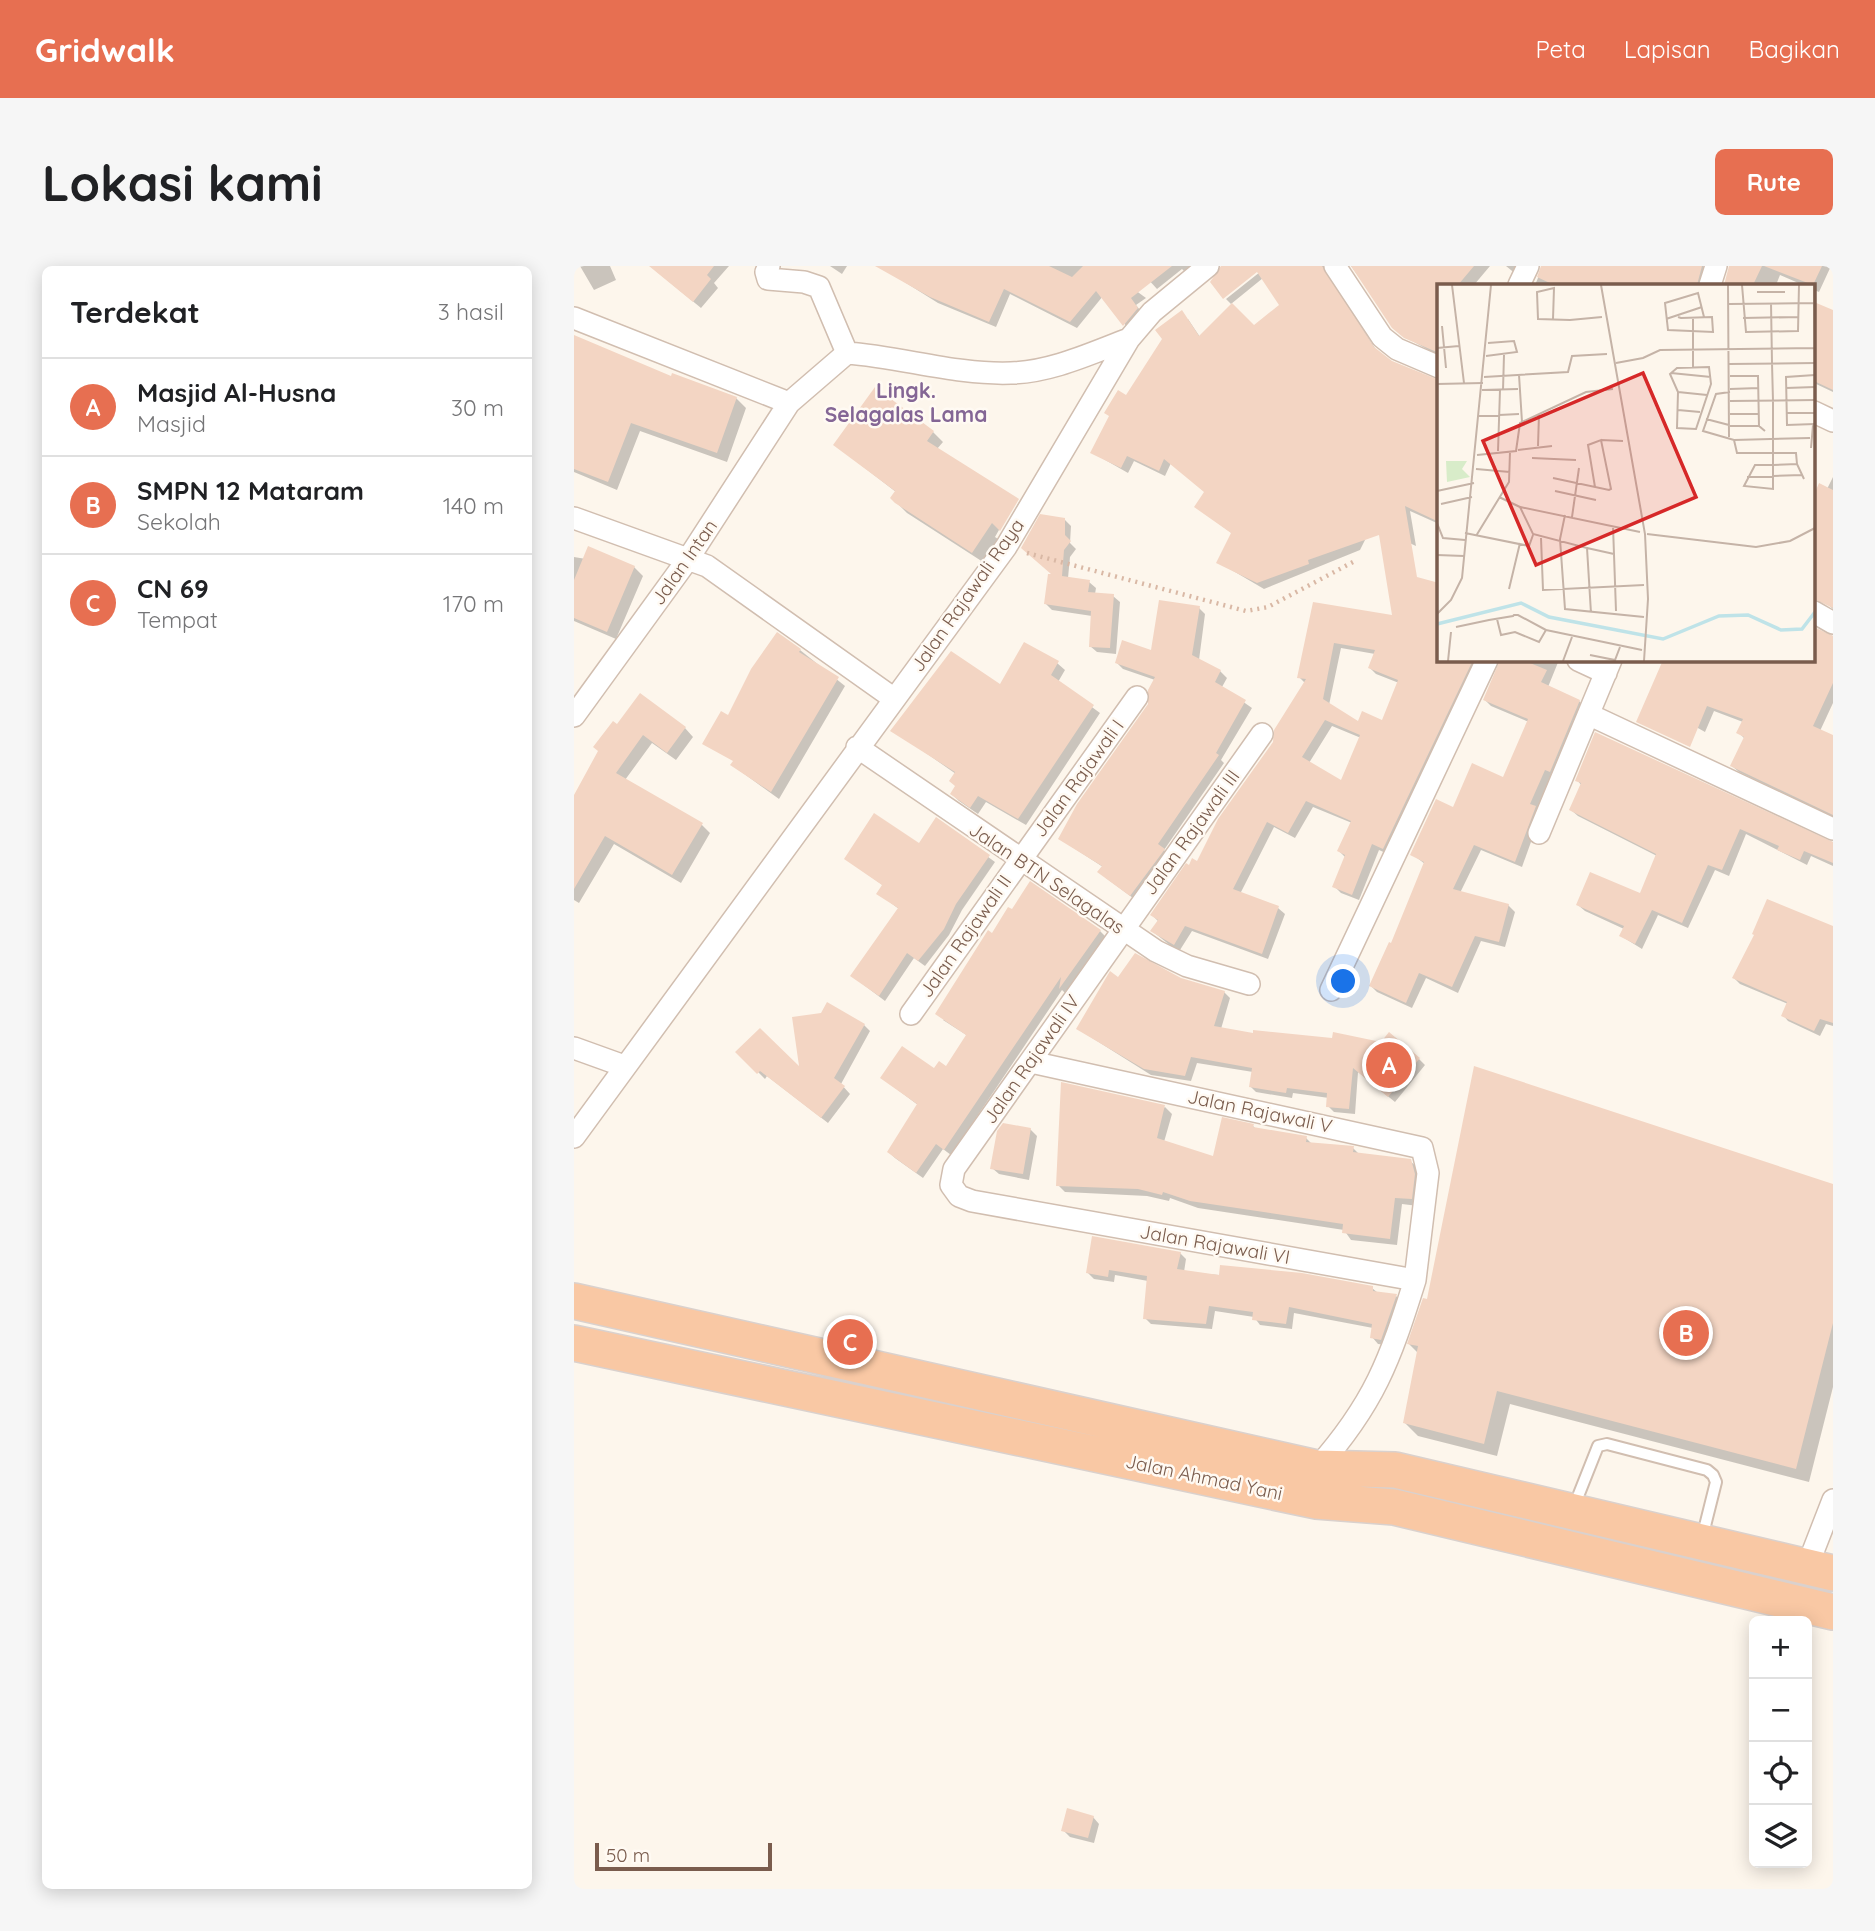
<!DOCTYPE html>
<html lang="id">
<head>
<meta charset="utf-8">
<style>
  body { margin:0; font-family:Quicksand,sans-serif; background:#f6f6f6; color:#202124 }
  .controls { position:absolute; right:21px; bottom:21px; display:grid; overflow:hidden; border-radius:10px; box-shadow:0 4px 18px #0003 }
  .controls button { width:63px; height:63px; display:grid; place-items:center; padding:0; border:0; border-bottom:2px solid #e0e0e0; background:#fff; color:#202124; font:35px sans-serif }
  .scale { position:absolute; left:21px; bottom:18px; width:177px; box-sizing:border-box; padding-left:7px; border:4px solid #7a5c4d; border-top:0; font-size:19px; line-height:24px; white-space:nowrap; color:#7a5c4d; -webkit-text-stroke:5px #fffaf3; paint-order:stroke }
  .you { position:absolute; left:770px; top:716px; width:24px; height:24px; margin:-18px; border:5px solid #fff; border-radius:50%; background:#1a73e8; box-shadow:0 0 0 10px #1a73e833 }
  .badge { display:grid; place-items:center; width:46px; height:46px; border-radius:50%; background:#e76f51; color:#fff; font-size:23px; font-weight:700 }
  .pin { position:absolute; translate:-50% -50%; border:4px solid #fff; box-shadow:0 2px 7px #0006 }
  .list { margin:0; padding:0; list-style:none }
  h2 { display:flex; justify-content:space-between; align-items:center; height:91px; margin:0; padding:0 28px; font-size:30px }
  h2 small { font-size:23px; font-weight:400; color:#757577 }
  .list li { display:grid; grid-template-columns:46px 1fr auto; gap:21px; align-items:center; box-sizing:border-box; height:98px; padding:0 28px; border-top:2px solid #e0e0e0 }
  .list b { display:block; font-size:26px; white-space:nowrap }
  .list p { margin:0; font-size:23px; white-space:nowrap; color:#757577 }
  .list em { font-size:23px; font-style:normal; color:#757577 }
  .icon { flex:none; width:38px; height:38px; fill:none; stroke:currentColor; stroke-width:2; stroke-linecap:round; stroke-linejoin:round }
  .map { position:relative; flex:none; width:1259px; height:1623px; overflow:hidden; border-radius:10px }
  header { display:flex; align-items:center; gap:42px; box-sizing:border-box; height:98px; padding:0 35px; background:#e76f51; color:#fff }
  header strong { font-size:33px }
  nav { display:flex; gap:38px; margin-inline-start:auto; font-size:24px }
  .intro { display:flex; align-items:center; justify-content:space-between; box-sizing:border-box; height:168px; padding:0 42px }
  h1 { margin:0; font-size:49px }
  .button { padding:18px 32px; border-radius:10px; background:#e76f51; color:#fff; font-size:24px; font-weight:700 }
  main { display:flex; gap:42px; padding:0 42px }
  aside { flex:1; background:#fff; border-radius:10px; box-shadow:0 4px 18px #0003 }
  .map>svg:first-child { display:block }
  .shadow { fill:#0003; fill-rule:evenodd }
  .building { fill:#f3d5c3; fill-rule:evenodd }
  .lines { fill:none; stroke-linecap:round; stroke-linejoin:round }
  .service-casing { stroke:#d1beb0; stroke-width:14 }
  .minor-casing { stroke:#d1beb0; stroke-width:24 }
  .trunk-casing { stroke:#dad1cd; stroke-width:38 }
  .path { stroke:#d9b8a5; stroke-width:4.5; stroke-dasharray:2 5; stroke-linecap:butt }
  .service { stroke:#fff; stroke-width:10 }
  .minor { stroke:#fff; stroke-width:21 }
  .trunk { stroke:#f9c8a4; stroke-width:35 }
  .labels { text-anchor:middle; dominant-baseline:central; stroke-width:5; stroke-linejoin:round; paint-order:stroke }
  .street-label { font-size:19px; fill:#7a5c4d; stroke:#fffaf3 }
  .neighbourhood-label { font-size:21px; font-weight:bold; fill:#846695; stroke:#fffaf3 }
  .inset-river { fill:none; stroke:#bfe3e8; stroke-width:3.5 }
  .inset-road { fill:none; stroke:#c5b3a7; stroke-width:2 }
  .view { fill:#d62828; fill-opacity:0.15; stroke:#d62828; stroke-width:3.5 }
  .inset-edge { fill:none; stroke:#7a5c4d; stroke-width:3.5 }
</style>
</head>
<body>
<header>
<strong>Gridwalk</strong>
<nav><a>Peta</a><a>Lapisan</a><a>Bagikan</a></nav>
</header>
<div class="intro"><h1>Lokasi kami</h1><a class="button">Rute</a></div>
<main>
<aside>
<h2>Terdekat<small>3 hasil</small></h2>
<ul class="list">
<li><span class="badge">A</span><div><b>Masjid Al-Husna</b><p>Masjid</p></div><em>30 m</em></li>
<li><span class="badge">B</span><div><b>SMPN 12 Mataram</b><p>Sekolah</p></div><em>140 m</em></li>
<li><span class="badge">C</span><div><b>CN 69</b><p>Tempat</p></div><em>170 m</em></li>
</ul>
</aside>
<div class="map">
<svg width="1259" height="1623" viewBox="0 0 1259 1623">
  <rect width="100%" height="100%" fill="#fdf6ec"/>
  <path class="shadow" d="M6 0H36L42 14 20 24Z
    M76 0H155L140 17 144 22 127 42Z
    M256 0H273L268 8Z
    M305 0H528L572 32 562 39 570 49 556 65 529 30 503 62 436 28 422 61 364 37Z
    M562 0H624L611 6 608 3 583 23Z
    M689 0H757L754 9 804 87 817 96 860 115 865 114V258L836 245 842 280 798 260 786 284 690 323 644 296 659 268 622 241 632 227 597 197 591 210 560 195 554 207 519 187 553 131 614 53 626 71 680 61 707 39 689 12 657 38 652 33 691 2Z
    M777 0H916L900 19H865V90L826 68Z
    M932 0H949L943 9Z
    M969 0H1129L1135 5 1131 19H961Z
    M1159 0H1257L1245 26 1240 24V19H1229L1206 9 1202 19H1152Z
    M1240 37 1259 46V126L1240 117Z
    M0 71 98 113 162 132 172 142 153 196 66 165 43 224 0 206Z
    M359 166 369 176 363 183 442 234 421 271 424 273 445 236 454 245 429 266 409 296 333 247 318 232 322 226 261 179Z
    M1259 211V343L1249 334 1256 316 1240 310V233L1246 220 1253 223Z
    M491 254 497 260 496 277 502 283 496 291 494 312 515 316 522 322 521 328 539 330 546 336 542 388 523 386 516 380 518 350 478 344 472 338 481 310Z
    M0 291 60 301 69 310 42 373 0 355Z
    M813 303 865 329V394H909L816 589 805 584 785 634 767 627 761 621 772 592 765 585 778 557 739 541 721 572 700 561 666 628 704 642 711 648 694 693 618 665 606 684 597 680 578 665 585 656 578 649 624 597 700 476 731 417 725 411 740 338 821 351ZM767 382 801 388 796 402 802 408 825 417 809 456 784 457 755 439ZM758 460 787 472 768 517 735 497Z
    M625 342 631 348 625 394 646 405 653 412 648 421 678 442 647 494 650 497 590 584 596 590 563 635 532 612 529 601 486 573 576 439 581 414 549 403 543 397 578 387Z
    M1240 363 1259 370V437L1246 465 1259 471V551L1165 506 1158 500 1171 473 1164 466 1169 456 1140 445 1131 466 1081 438 1113 429 1128 394H1240Z
    M226 384 271 420 205 533 158 499 167 498 130 477Z
    M928 394H985L974 421 1005 435 1012 442 983 511 977 509 963 543 967 548 948 601 907 584 886 627 934 639 941 646 931 681 907 675 884 727 852 712 838 742 803 726 797 720 818 680 851 598 838 588 880 543 930 513 955 456 917 440 911 434Z
    M483 397 491 404 484 416 526 447 452 559 412 536 404 548 385 535 378 528 383 521 382 508 319 464Z
    M44 461 111 462 119 471 102 494 78 477 51 514 127 558 136 567 107 617 40 578 5 637 0 634V533Z
    M1003 514 1259 576V600L1237 590 1233 599 1172 568 1155 610 1141 604 1114 662 1084 649 1068 683 1047 670 1050 663 1011 645 1004 639 1066 629 1083 590 1004 550 997 544 1008 520Z
    M362 553 421 596 388 644 375 669 351 700 340 692 311 735 278 710 325 643 305 628 310 620 272 593 346 579Z
    M1259 661V760L1252 758 1246 770 1214 755 1209 749 1214 738 1166 718 1160 712 1182 670Z
    M526 665 532 671 492 728 488 724 377 889 369 883 349 912 321 892 315 886 344 839 308 812 372 802 394 770 369 754Z
    M544 714H607L650 726 656 732 647 763 845 793 851 799 821 836 784 806 781 848 760 846 754 840 755 832 719 827 718 832 682 826 676 820 679 806 623 797 617 815 577 809 504 763Z
    M290 759 296 765 267 818 276 828 254 857 193 810 191 813 164 786 227 805Z
    M591 841 598 848 590 876 640 893 679 860 682 863 732 872 738 878 779 882 785 888 836 895 844 902V940L828 938 823 979 777 974 770 964 624 942 596 932 595 935 573 930 491 926 484 919Z
    M456 863 463 870 455 914 425 908 418 902Z
    M1259 920V1121L1235 1216 936 1138 923 1190 844 1170 830 1156 844 1087 835 1078Z
    M606 987 612 993 610 1006 798 1022 804 1027 822 1030 828 1036 813 1079 804 1078 798 1071 799 1062 720 1047 718 1063 686 1059 680 1051 641 1045 638 1063 577 1058 571 1052 574 1015 541 1009 540 1016 520 1013 514 1007Z
    M519 1551 525 1558 520 1577 496 1571 489 1564Z"/>
  <path class="building" d="M75 0H140L133 9 137 13 119 36Z
    M301 0H475L498 11 509 0H598L557 32 564 42 549 60 522 25 496 56 430 23 415 56 356 31Z
    M647 0H748L800 81 818 95 865 114V256L831 240 843 311 865 317V394H899L809 583 798 578 778 629 758 621 771 589 763 585 777 555 732 535 714 567 693 556 659 623 705 640 688 688 611 660 600 679 576 665 584 654 576 649 612 597 615 599 618 592 623 595 644 553 699 476 700 464 732 413 723 412 739 336 818 349 805 269 734 294 735 298 683 317 642 297 657 267 620 241 630 226 590 193 585 205 553 190 547 202 516 187 535 150 530 147 544 124 552 129 588 73 581 64 608 44 625 70 658 37 680 59 705 39 683 6 649 33 636 16ZM760 377 801 384 794 402 824 414 808 454 788 445 784 455 749 433ZM751 454 786 469 767 514 728 491Z
    M777 0H900L884 19H865V87L830 72 818 62Z
    M967 0H1128L1123 19H980L963 11Z
    M1155 0H1188L1179 19H1150Z
    M1190 0H1248L1239 19Z
    M1240 36 1259 44V124L1240 115Z
    M0 69 97 110 98 107 163 131 143 187 57 157 34 216 0 203Z
    M301 121 360 165 353 175 445 233 426 265 418 257 398 287 321 237 316 232 321 225 259 179Z
    M1245 217 1259 224V342L1240 333V229Z
    M466 248 491 252V269L497 275 490 284 488 310 516 314 514 326 540 328 536 382 515 381 517 345 470 338 474 308H477L447 282Z
    M14 280 61 300 33 366 0 352V314Z
    M585 334 626 340 618 389 647 404 641 416 672 434 642 487 645 489 584 578 591 583 556 630 523 606 528 600 484 573 503 538 574 438V424L581 411 541 397 548 374 577 384Z
    M1240 361 1259 370V417L1239 460 1259 469V549L1156 500 1170 471 1162 467 1169 453 1133 440 1116 481 1062 456 1089 394H1240Z
    M203 366 227 383 225 386 265 411 197 526 156 499 159 495 128 478 147 445 154 449 177 403Z
    M450 376 485 395 477 409 520 439 444 553 404 530 396 542 376 528 381 520 375 515 381 506 316 465 377 385 426 418Z
    M926 394H949L973 404 967 416 1006 434 976 506 971 504 956 538 962 540 941 596 900 579 879 623 935 638 925 676 901 670 878 721 845 707 832 737 795 720 815 676 817 677 850 596 836 589 862 533 879 541 898 497 929 511 954 453 909 434Z
    M66 427 112 461 93 487 69 469 42 507 129 557 98 609 31 570 0 623V529L24 485 19 481 39 455 43 458Z
    M1021 466 1259 576V597L1230 585 1226 594 1203 584 1205 580 1166 563 1148 604 1134 599 1108 657 1078 644 1061 678 1045 670 1050 660 1002 639 1016 606 1066 627 1082 588 995 544 1007 517 1001 515Z
    M300 547 345 577 362 551 416 589 382 638 370 663 344 695 333 687 305 730 276 710 324 642 302 628 308 619 270 593Z
    M456 615 527 664 485 723 487 711 370 884 362 878 342 907 313 886 343 838 306 812 328 780 360 802 365 795 372 800 392 769 361 748 414 664 418 667 434 641 438 643Z
    M1193 633 1259 660V757L1246 753 1240 765 1207 750 1213 736 1158 712 1180 669 1178 668Z
    M561 687 607 712 651 725 640 760 679 767V764L758 772 759 766 807 776 815 766 846 792 814 831 779 802 775 843 752 841 753 827 713 822 712 827 675 821 678 802 617 791 611 810 570 803 502 763 536 705 544 711Z
    M253 736 291 758 260 812 271 820 247 852 186 805 183 808 161 786 186 762 225 800 218 751 247 747Z
    M900 800 1259 918V1057L1222 1203 923 1125 910 1178 829 1157 844 1080 833 1078 849 1032 853 1033Z
    M487 816 591 839 583 872 639 890 648 851 680 858 679 861 733 870 732 876 780 880 779 886 837 893 841 908 838 933 821 932 816 973 768 967 769 958 616 935 589 926 588 929 564 923 482 920Z
    M429 857 457 862 449 908 416 903 423 865Z
    M518 970 607 986 603 1003 645 1009 646 999 728 1007 799 1020V1025L823 1028 807 1074 796 1072 798 1058 715 1041 712 1058 678 1054 679 1046 635 1040 632 1058 569 1053 573 1010 535 1004 534 1011 512 1007Z
    M493 1542 520 1550 514 1572 487 1565Z"/>
  <g class="lines">
    <g class="service-casing">
      <path id="service" d="M999 1243 1024 1180 1033 1178 1133 1204 1139 1209 1142 1216 1128 1272"/>
    </g>
    <g class="minor-casing">
      <path id="minor" d="M195 0 192 6 194 13 230 16 245 21 273 87
        M761 0 808 71 823 83 865 101
        M945 19 954 0
        M1136 19 1142 0
        M0 52 215 137
        M555 73 578 46 634 0
        M1240 146 1259 155
        M0 252 133 300 319 432
        M1240 346 1259 357
        M1004 394 1032 407
        M1016 449 1259 563
        M0 450 114 293 215 137 273 87C328 91 382 109 437 107 478 106 517 87 555 73L432 281 0 871
        M283 481 582 685 613 700 675 718
        M965 567 1037 394
        M757 724 913 394
        M337 748 563 431
        M0 782 50 800
        M457 796 848 882 854 907 841 1014 398 935 385 930 377 919 380 903 688 468
        M743 1202C800 1138 816 1094 841 1014
        M1233 1301 1259 1234"/>
    </g>
    <g class="trunk-casing">
      <path id="trunk" d="M0 1035 743 1202 821 1204 1259 1307
        M0 1077 742 1235 820 1241 1259 1346"/>
    </g>
    <path class="path" d="M453 287 672 345 694 341 781 295"/>
    <use href="#service" class="service"/>
    <use href="#minor" class="minor"/>
    <use href="#trunk" class="trunk"/>
  </g>
  <g class="labels">
    <g class="street-label">
      <text transform="translate(110 296) rotate(-55)">Jalan Intan</text>
      <text transform="translate(393 329) rotate(-55)">Jalan Rajawali Raya</text>
      <text transform="translate(504 512) rotate(-54)">Jalan Rajawali I</text>
      <text transform="translate(617 566) rotate(-54)">Jalan Rajawali III</text>
      <text transform="translate(473 612) rotate(34)">Jalan BTN Selagalas</text>
      <text transform="translate(391 670) rotate(-55)">Jalan Rajawali II</text>
      <text transform="translate(457 793) rotate(-55)">Jalan Rajawali IV</text>
      <text transform="translate(686 845) rotate(12)">Jalan Rajawali V</text>
      <text transform="translate(641 978) rotate(10)">Jalan Rajawali VI</text>
      <text transform="translate(630 1211) rotate(12)">Jalan Ahmad Yani</text>
    </g>
    <g class="neighbourhood-label">
      <text x="332" y="124">Lingk.<tspan x="332" dy="24">Selagalas Lama</tspan></text>
    </g>
  </g>
  <g transform="translate(863 18)">
    <rect width="378" height="378" fill="#fdf6ec"/>
    <path d="M9 177H30L25 185 33 193 10 198Z" fill="#d8ecc9"/>
    <path class="inset-river" d="M0 340 84 319 112 333 226 355 282 332 311 331 344 346 365 345 378 328"/>
    <path class="inset-road" d="M15 1 27 99M164 1 208 250 211 315 207 377M291 1 292 153M305 1 309 48 361 47 362 1M377 1 378 71M320 8H348M334 19 335 79 336 117V205L307 202 318 181H336L360 180 367 195M292 20 378 19M241 33 244 34 275 33 276 48 231 46 228 19 261 9 267 33M256 34V84M306 34 362 33M116 35 117 4 100 8 101 35 133 36 165 33M229 35 265 23M5 42 9 84M0 64 22 62M49 72 80 68 77 57 51 59M179 79 206 74 223 66 378 64M292 80 378 79M272 83 274 100 259 145 240 144 241 108 233 90 240 84ZM234 89 274 93M82 91 85 138M378 91 349 93 350 141 378 140M293 92H321L322 142 328 147M47 93 131 88 135 72 170 70M0 100 46 99M349 104 378 103M293 105 322 104M45 106 81 105M66 106 67 71M241 108 270 111M293 108 279 110 266 147 297 156 373 154M293 117 378 116M241 126 263 128M350 129H378M293 130H322M42 132 82 130M269 135 292 141M293 142H322M164 156 186 157M297 156 300 169H359L360 180M101 162 102 130M374 164 376 141M81 166 115 162M61 167 63 106M40 171 79 167 83 139 149 108 176 105M95 174 139 176M39 185 73 188M310 193 365 191M116 194 172 206 174 205 164 156 151 161 158 203M0 207 37 199M118 207 159 216M62 213 83 223M4 220 35 213M128 231 123 255 128 325 207 333M135 233 142 184M0 239 6 254 28 256M176 242 179 327M28 249 92 262 96 251M210 250 319 263 353 257 378 244M39 252 72 198 73 168M104 254 106 306 207 301M150 264 177 270M0 271 27 272M72 305 83 259M154 329 150 264 96 250 83 223 203 248M0 330 14 316 25 294 54 1M19 343 52 336 76 332 77 331H81L109 346 102 358 78 348 64 351 60 335M109 346 205 366M153 371 178 376 183 363M11 377 14 348M126 377 135 353"/>
    <path class="view" d="M206 89 259 213 99 281 46 157Z"/>
    <rect width="378" height="378" class="inset-edge"/>
  </g>
</svg>
<div class="controls">
<button>+</button>
<button>−</button>
<button><svg class="icon" aria-label="locate" viewBox="0 0 24 24"><circle cx="12" cy="12" r="6"/><path d="M12 2v4M12 18v4M2 12h4M18 12h4"/></svg></button>
<button><svg class="icon" aria-label="layers" viewBox="0 0 24 24"><path d="M12 4l9 5-9 5-9-5zM3 14l9 5 9-5"/></svg></button>
</div>
<div class="scale">50 m</div>
<div class="you"></div>
<div class="pin badge" style="left:815px;top:799px">A</div>
<div class="pin badge" style="left:1112px;top:1067px">B</div>
<div class="pin badge" style="left:276px;top:1076px">C</div>
</div>
</main>
</body>
</html>
